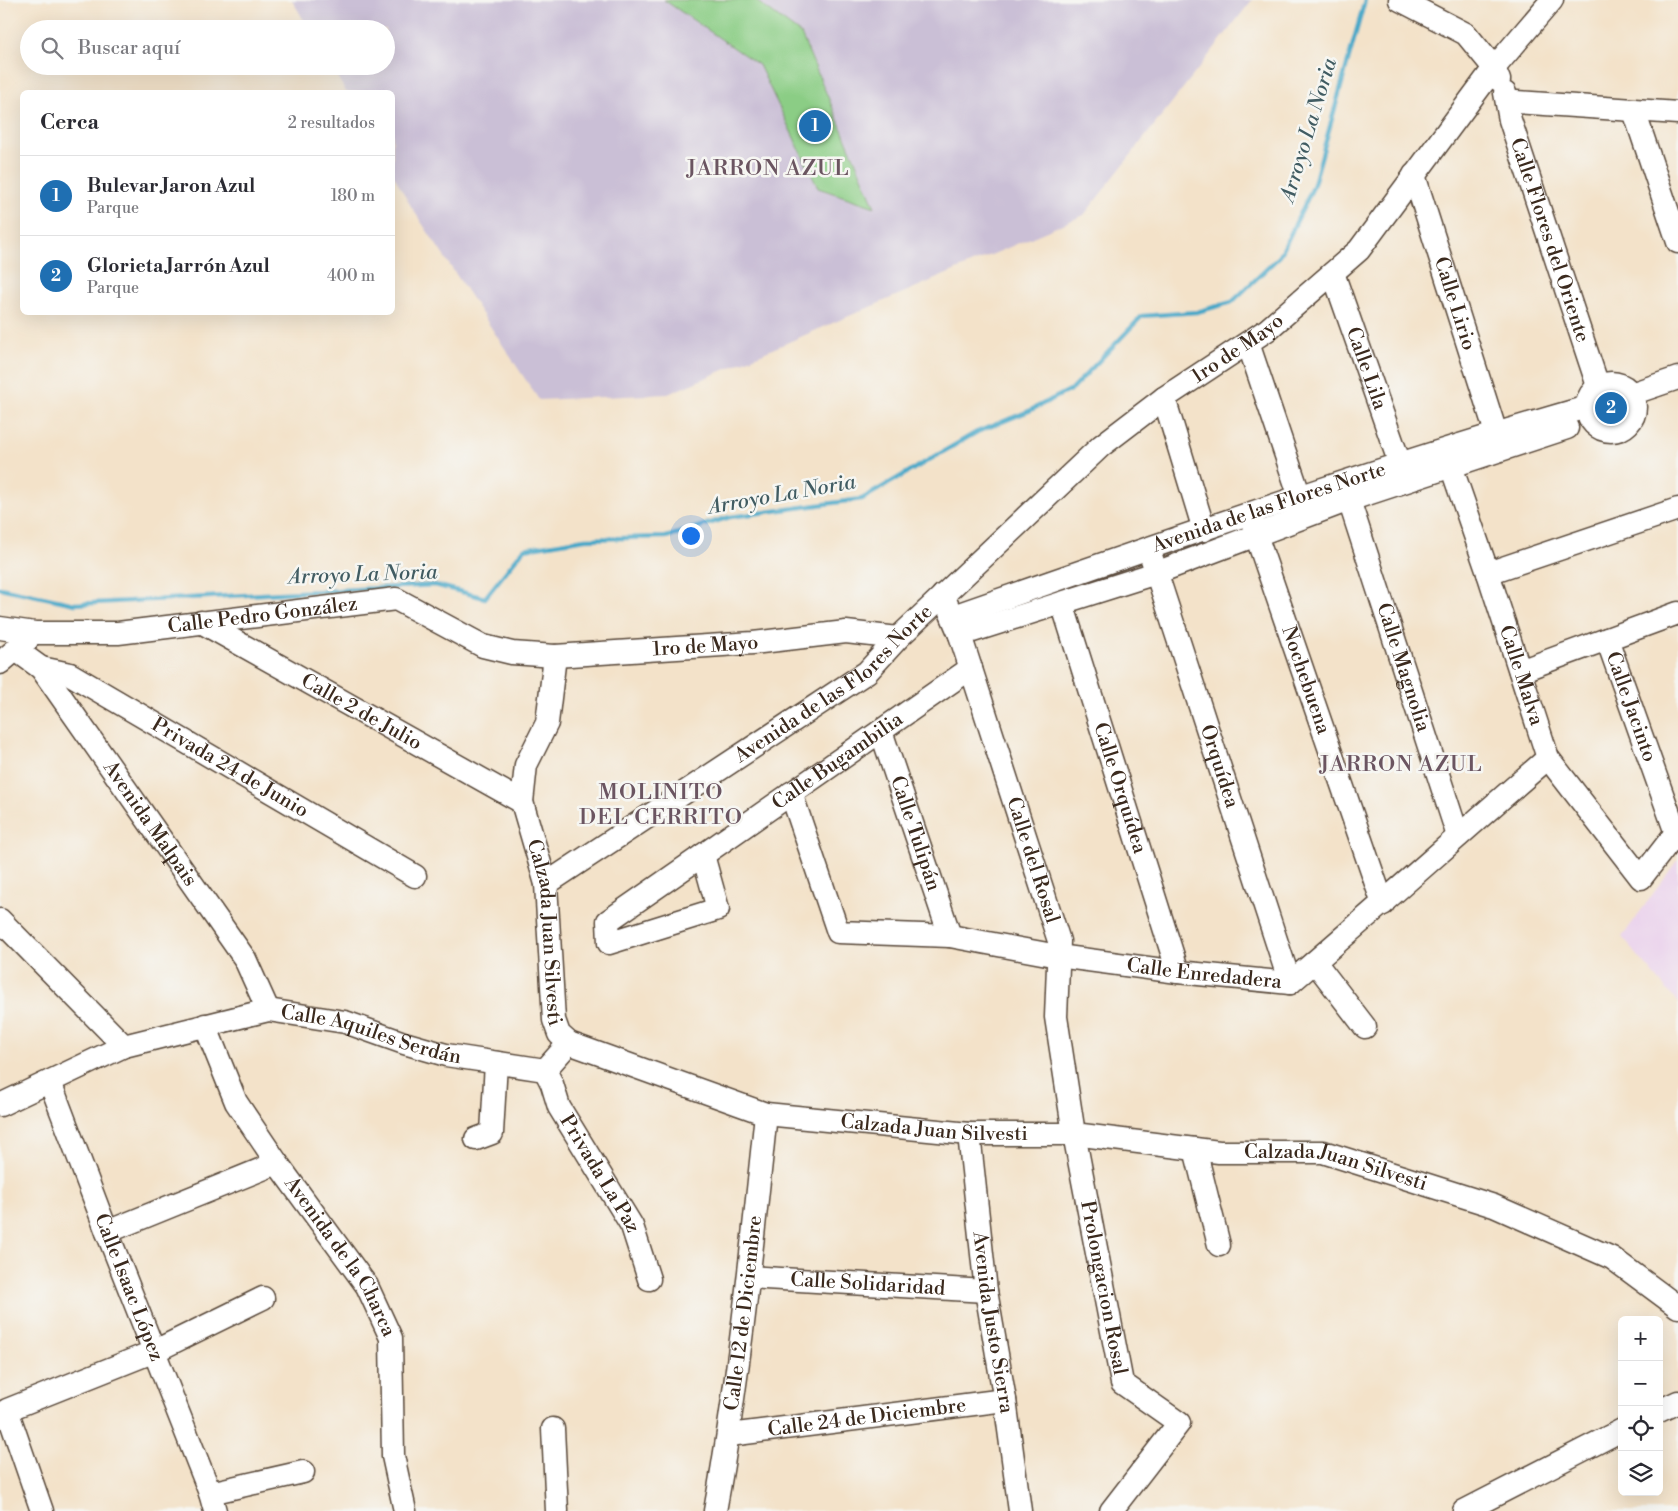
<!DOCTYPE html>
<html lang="es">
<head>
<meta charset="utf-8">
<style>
  body { margin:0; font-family:"Libre Bodoni",serif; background:#f2f2f3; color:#2b2b33 }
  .controls { position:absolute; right:15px; bottom:15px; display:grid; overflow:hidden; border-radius:8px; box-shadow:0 5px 20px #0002 }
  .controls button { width:45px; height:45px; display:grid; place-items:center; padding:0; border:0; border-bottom:1px solid #e1e1e2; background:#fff; color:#2b2b33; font:25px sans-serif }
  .you { position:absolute; left:690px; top:535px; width:18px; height:18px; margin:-12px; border:4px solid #fff; border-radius:50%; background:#1a73e8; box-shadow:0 0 0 8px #1a73e833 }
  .badge { display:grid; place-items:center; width:32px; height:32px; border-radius:50%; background:#1f6fb2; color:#fff; font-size:16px; font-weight:700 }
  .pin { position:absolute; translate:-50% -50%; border:2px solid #fff; box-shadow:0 1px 5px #0006 }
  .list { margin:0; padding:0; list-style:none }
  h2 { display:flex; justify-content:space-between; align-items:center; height:65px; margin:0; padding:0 20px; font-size:21px }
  h2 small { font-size:16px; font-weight:400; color:#7c7c81 }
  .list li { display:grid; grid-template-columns:32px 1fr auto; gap:15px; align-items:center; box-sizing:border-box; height:80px; padding:0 20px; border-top:1px solid #e1e1e2 }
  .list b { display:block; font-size:19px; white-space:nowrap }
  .list p { margin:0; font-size:16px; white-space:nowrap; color:#7c7c81 }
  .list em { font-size:16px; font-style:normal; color:#7c7c81 }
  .icon { flex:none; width:28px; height:28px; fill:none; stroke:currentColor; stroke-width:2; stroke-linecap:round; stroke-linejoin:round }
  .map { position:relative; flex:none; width:1678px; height:1511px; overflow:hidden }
  .search { position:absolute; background:#fff; box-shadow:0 5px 20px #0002; left:20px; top:20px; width:375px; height:55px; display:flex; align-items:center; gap:12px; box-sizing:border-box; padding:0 18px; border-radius:28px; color:#7c7c81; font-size:19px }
  .panel { position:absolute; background:#fff; box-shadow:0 5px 20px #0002; left:20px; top:90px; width:375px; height:225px; border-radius:8px }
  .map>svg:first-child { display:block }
  .built { fill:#ead1ec }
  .industrial { fill:#cabfd6 }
  .green { fill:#8bcd85; stroke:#637c52 }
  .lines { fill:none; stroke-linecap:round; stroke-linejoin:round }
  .stream { stroke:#49a8c8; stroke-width:4.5 }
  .minor-casing { stroke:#574638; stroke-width:25 }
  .minor { stroke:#fff; stroke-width:22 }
  .labels { text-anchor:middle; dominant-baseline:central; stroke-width:5; stroke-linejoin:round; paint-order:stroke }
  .street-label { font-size:20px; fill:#3b2a1e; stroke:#f6f6f2 }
  .water-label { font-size:21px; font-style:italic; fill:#415c62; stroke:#f6f6f2 }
  .quarter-label { font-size:22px; letter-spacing:1px; fill:#6b5561; stroke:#f6f6f2 }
</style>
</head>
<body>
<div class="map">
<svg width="1678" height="1511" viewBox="0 0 1678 1511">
  <rect width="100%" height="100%" fill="#f6f6f2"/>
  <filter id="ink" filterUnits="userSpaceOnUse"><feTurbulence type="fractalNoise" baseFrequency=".02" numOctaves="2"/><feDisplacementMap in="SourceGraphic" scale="10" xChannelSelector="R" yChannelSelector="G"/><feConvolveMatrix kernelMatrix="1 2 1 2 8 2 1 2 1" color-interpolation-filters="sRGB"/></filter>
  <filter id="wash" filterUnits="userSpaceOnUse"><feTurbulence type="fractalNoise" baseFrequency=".0096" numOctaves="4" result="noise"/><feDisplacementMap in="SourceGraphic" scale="20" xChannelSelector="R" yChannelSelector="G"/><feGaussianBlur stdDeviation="1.12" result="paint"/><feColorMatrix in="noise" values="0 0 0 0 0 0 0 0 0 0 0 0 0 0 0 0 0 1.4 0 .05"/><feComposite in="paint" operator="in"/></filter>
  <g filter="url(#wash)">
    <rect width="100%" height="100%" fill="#f3e2c9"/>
    <path class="built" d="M1678 859V1003L1622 937Z"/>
    <path class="industrial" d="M292 0H1252L1084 215 668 394 539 400 412 208 393 174 392 92H346L331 66H386V29H309Z"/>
    <path class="green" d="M664 0H755L801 34 875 207 818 188 759 65Z
      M1606 383 1635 402 1614 431 1589 415Z"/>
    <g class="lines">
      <path class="stream" d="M0 588 75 604 435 585 485 598 524 549 585 539 666 537 730 517 862 499 977 432 1029 411 1072 389 1142 316 1197 312 1232 302 1280 256 1313 187 1365 0"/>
    </g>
  </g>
  <g filter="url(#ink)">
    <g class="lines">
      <g class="minor-casing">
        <g id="minor">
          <path d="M1400 0 1466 34 1494 68 1499 80"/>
          <path id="s1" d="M1505 93 1510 120 1598 386"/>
          <path d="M1516 102 1678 113"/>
          <path d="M1634 111 1678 242"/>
          <path id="s2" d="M1414 175 1496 433"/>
          <path id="s3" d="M1333 273 1400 464"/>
          <path d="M1248 343 1300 497"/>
          <circle cx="1611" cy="407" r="24"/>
          <path d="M1631 394 1678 378"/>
          <path d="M1164 398 1204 530"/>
          <path id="s4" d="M1449 451 1451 466 1488 573 1548 758 1641 878 1678 830"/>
          <path id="s5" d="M1349 500 1458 836"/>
          <path id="s6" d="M1252 519 1256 535 1383 904"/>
          <path id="s7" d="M1152 559 1290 983"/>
          <path d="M1488 573 1678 509"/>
          <path id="s8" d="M943 595 960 635 1059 941 1056 1017 1074 1134 1122 1383 1179 1423 1111 1511"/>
          <path id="s9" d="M1062 603 1178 972"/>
          <path id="s10" d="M953 616C1164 543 1373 468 1587 407"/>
          <path id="s11" d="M201 622 522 802"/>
          <path id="s12" d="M0 628 35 633H118L396 599 483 646 512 653 555 656 753 643 846 632 898 638"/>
          <path d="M960 635 1156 573 1349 500 1567 428"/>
          <path id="s13" d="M1607 639 1676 833"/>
          <path id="s14" d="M16 650 41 668 245 959 268 1010"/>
          <path id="s15" d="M555 656 547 723 526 765 522 802 546 884 554 1020 559 1034 569 1043 766 1114 969 1134H1074L1219 1152H1323L1494 1206 1612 1258 1678 1307"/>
          <path d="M0 663 27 640"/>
          <path id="s16" d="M41 668 70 674 415 876"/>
          <path d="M1520 671 1678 613"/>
          <path id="s17" d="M881 731 950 936"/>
          <path id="s18" d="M791 793 838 932 950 936 1058 956 1178 972 1290 983C1377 909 1461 833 1548 758"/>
          <path id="s19" d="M703 855 971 668"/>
          <path d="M703 855 718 909 609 943 608 921Z"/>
          <path id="s20" d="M546 884 867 672 898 638 1101 446 1164 398 1267 330 1359 250 1494 68 1552 0"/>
          <path d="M0 920 124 1046"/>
          <path d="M1315 962 1365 1027"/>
          <path id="s21" d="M205 1025 236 1102 277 1163 367 1286 391 1338 393 1456 405 1511"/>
          <path id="s22" d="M545 1070 552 1084 559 1107 632 1226 649 1279"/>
          <path id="s23" d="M50 1082 107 1232 210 1493 215 1511"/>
          <path id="s24" d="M0 1105 124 1046 268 1010 345 1022 404 1043 446 1055 545 1070 569 1043"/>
          <path id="s25" d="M969 1134 986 1291 1005 1400 1020 1511"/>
          <path d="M476 1139 492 1133 496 1063"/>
          <path d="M1195 1149 1219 1245"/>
          <path d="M107 1232 277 1163"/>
          <path id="s26" d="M749 1277 986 1291"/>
          <path d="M1659 1411 1678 1402"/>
          <path d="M553 1429 557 1511"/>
          <path id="s27" d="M729 1435 1005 1400"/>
          <path d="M210 1493 303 1472"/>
          <path d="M42 1511 7 1410 155 1351 263 1298"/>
          <path id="s28" d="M715 1511C739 1379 752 1247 766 1114"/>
          <path d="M1464 1511 1622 1430"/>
        </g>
      </g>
      <use href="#minor" class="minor"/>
    </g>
  </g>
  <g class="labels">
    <g class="street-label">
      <text stroke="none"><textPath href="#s1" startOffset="154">Calle Flores del Oriente</textPath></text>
      <text stroke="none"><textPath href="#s2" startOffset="135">Calle Lirio</textPath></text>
      <text stroke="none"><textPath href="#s20" startOffset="878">1ro de Mayo</textPath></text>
      <text stroke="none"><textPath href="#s3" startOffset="101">Calle Lila</textPath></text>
      <text stroke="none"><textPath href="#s10" startOffset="334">Avenida de las Flores Norte</textPath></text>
      <text stroke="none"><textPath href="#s12" startOffset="264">Calle Pedro González</textPath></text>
      <text stroke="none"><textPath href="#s12" startOffset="721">1ro de Mayo</textPath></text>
      <text stroke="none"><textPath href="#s5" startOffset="176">Calle Magnolia</textPath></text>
      <text stroke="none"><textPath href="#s4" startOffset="236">Calle Malva</textPath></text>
      <text stroke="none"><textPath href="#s6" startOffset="170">Nochebuena</textPath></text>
      <text stroke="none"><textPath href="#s20" startOffset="351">Avenida de las Flores Norte</textPath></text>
      <text stroke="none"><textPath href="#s13" startOffset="72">Calle Jacinto</textPath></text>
      <text stroke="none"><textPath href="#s11" startOffset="184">Calle 2 de Julio</textPath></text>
      <text stroke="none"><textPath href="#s19" startOffset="164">Calle Bugambilia</textPath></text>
      <text stroke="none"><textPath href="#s7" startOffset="218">Orquídea</textPath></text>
      <text stroke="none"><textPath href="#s16" startOffset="215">Privada 24 de Junio</textPath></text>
      <text stroke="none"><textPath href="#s9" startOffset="194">Calle Orquídea</textPath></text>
      <text stroke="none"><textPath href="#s14" startOffset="221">Avenida Malpais</textPath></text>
      <text stroke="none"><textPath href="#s17" startOffset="108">Calle Tulipán</textPath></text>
      <text stroke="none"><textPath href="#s8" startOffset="280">Calle del Rosal</textPath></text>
      <text stroke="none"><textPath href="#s15" startOffset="285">Calzada Juan Silvesti</textPath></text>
      <text stroke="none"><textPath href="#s18" startOffset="516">Calle Enredadera</textPath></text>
      <text stroke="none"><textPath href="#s24" startOffset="392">Calle Aquiles Serdán</textPath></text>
      <text stroke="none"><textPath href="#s15" startOffset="780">Calzada Juan Silvesti</textPath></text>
      <text stroke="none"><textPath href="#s15" startOffset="1185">Calzada Juan Silvesti</textPath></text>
      <text stroke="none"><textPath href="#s22" startOffset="118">Privada La Paz</textPath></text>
      <text stroke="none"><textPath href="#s21" startOffset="270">Avenida de la Charca</textPath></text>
      <text stroke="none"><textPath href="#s26" startOffset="119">Calle Solidaridad</textPath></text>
      <text stroke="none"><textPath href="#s23" startOffset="220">Calle Isaac López</textPath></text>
      <text stroke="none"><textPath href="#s8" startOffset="716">Prolongacion Rosal</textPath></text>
      <text stroke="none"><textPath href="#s28" startOffset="200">Calle 12 de Diciembre</textPath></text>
      <text stroke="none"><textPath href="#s25" startOffset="190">Avenida Justo Sierra</textPath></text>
      <text stroke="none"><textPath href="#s27" startOffset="139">Calle 24 de Diciembre</textPath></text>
    </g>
    <g class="water-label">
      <text transform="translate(1309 130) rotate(-73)">Arroyo La Noria</text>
      <text transform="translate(782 495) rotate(-10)">Arroyo La Noria</text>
      <text transform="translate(363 575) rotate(-2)">Arroyo La Noria</text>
    </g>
    <g class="quarter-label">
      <text x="768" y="168">JARRON AZUL</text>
      <text x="1401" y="764">JARRON AZUL</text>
      <text x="661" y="792">MOLINITO<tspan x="661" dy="25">DEL CERRITO</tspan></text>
    </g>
  </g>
</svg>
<div class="controls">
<button>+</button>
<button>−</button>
<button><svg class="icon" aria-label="locate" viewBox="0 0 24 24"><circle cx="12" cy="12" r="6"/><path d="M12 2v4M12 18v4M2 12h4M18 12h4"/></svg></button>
<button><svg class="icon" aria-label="layers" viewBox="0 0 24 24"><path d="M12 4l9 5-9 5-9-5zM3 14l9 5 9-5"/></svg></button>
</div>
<div class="you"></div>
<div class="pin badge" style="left:815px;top:126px">1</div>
<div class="pin badge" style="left:1611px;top:408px">2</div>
<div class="search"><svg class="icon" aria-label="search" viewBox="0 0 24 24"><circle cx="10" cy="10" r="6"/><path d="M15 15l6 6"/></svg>Buscar aquí</div>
<section class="panel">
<h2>Cerca<small>2 resultados</small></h2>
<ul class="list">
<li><span class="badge">1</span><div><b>Bulevar Jaron Azul</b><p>Parque</p></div><em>180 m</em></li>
<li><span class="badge">2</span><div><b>Glorieta Jarrón Azul</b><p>Parque</p></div><em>400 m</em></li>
</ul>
</section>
</div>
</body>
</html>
